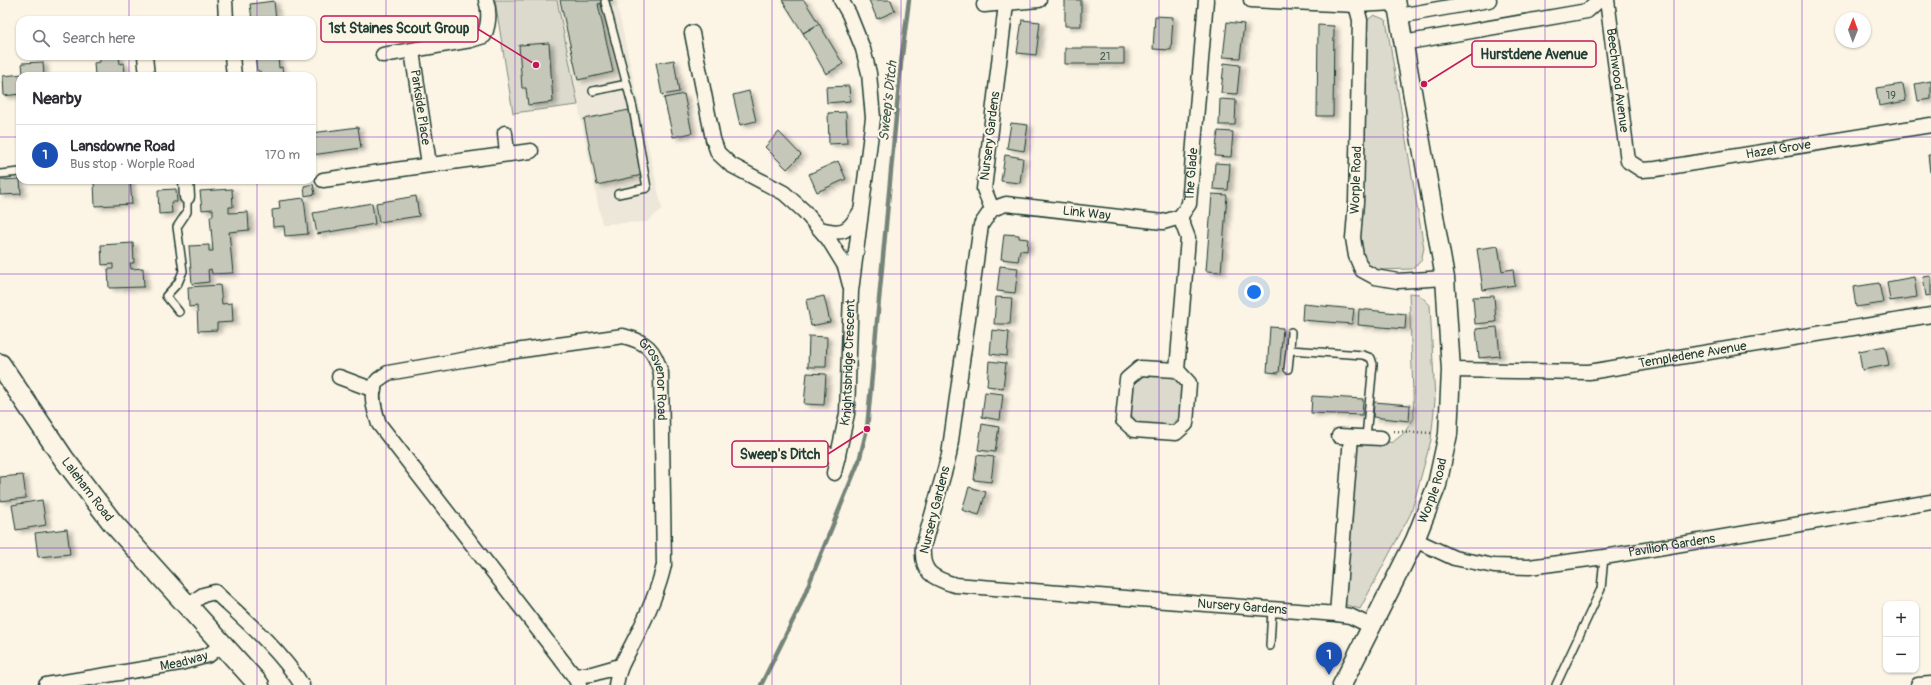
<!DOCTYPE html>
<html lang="en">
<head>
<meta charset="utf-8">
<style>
  body { margin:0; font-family:Pangolin,sans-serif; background:#f2f2f3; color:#2b2b33 }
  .controls { position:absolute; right:12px; bottom:12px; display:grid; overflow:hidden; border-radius:8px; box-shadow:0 1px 3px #0004 }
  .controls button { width:36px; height:36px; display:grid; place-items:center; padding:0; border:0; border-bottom:1px solid #e1e1e2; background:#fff; color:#2b2b33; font:20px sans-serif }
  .compass { position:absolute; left:1835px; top:12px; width:36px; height:36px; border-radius:50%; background:#fff; box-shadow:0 1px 3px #0004; rotate:1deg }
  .you { position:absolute; left:1254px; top:292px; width:14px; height:14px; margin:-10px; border:3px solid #fff; border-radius:50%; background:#1a73e8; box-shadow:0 0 0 6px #1a73e833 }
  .badge { display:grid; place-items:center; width:26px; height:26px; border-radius:50%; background:#db2777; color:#fff; font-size:13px; font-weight:700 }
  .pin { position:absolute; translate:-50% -33px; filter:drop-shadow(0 1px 2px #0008) }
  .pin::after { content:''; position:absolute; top:21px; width:14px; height:12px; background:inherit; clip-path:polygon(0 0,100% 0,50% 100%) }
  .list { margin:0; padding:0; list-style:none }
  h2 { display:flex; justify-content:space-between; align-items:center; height:52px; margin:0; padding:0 16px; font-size:17px }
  h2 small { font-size:13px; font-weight:400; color:#7c7c81 }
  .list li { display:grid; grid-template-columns:26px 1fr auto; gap:12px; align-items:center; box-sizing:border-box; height:60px; padding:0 16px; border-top:1px solid #e1e1e2 }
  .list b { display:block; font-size:15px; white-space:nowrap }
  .list p { margin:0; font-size:13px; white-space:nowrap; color:#7c7c81 }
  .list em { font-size:13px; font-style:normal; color:#7c7c81 }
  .icon { flex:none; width:22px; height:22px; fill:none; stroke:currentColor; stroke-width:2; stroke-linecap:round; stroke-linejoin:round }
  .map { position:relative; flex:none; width:1931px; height:685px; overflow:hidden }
  .search { position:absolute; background:#fff; box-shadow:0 1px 3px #0004; left:16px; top:16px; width:300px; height:44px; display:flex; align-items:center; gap:10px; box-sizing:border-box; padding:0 14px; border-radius:12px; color:#7c7c81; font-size:15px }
  .panel { position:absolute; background:#fff; box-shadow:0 1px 3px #0004; left:16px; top:72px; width:300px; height:112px; border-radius:12px }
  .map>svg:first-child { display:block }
  .built { fill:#ece7d8 }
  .green { fill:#dcdacc; stroke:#7e8c80 }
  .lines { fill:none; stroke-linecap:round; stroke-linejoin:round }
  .stream { stroke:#758479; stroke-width:4.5 }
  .building { fill:#c5c7b9; stroke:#1f3d34; filter:url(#shadow) }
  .service-casing { stroke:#1f3d34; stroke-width:10 }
  .minor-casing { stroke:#1f3d34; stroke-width:17 }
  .tertiary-casing { stroke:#1f3d34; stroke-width:21 }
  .secondary-casing { stroke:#1f3d34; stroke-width:23 }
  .path { stroke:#1f3d34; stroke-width:2.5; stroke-dasharray:1 3; stroke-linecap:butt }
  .service { stroke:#fcf5e5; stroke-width:7 }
  .minor { stroke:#fcf5e5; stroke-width:14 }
  .tertiary { stroke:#fcf5e5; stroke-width:18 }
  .secondary { stroke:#fcf5e5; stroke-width:20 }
  .grid { fill:none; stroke:#7b2cbf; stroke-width:1; stroke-opacity:0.55 }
  .labels { text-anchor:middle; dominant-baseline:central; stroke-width:4; stroke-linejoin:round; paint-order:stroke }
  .number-label { font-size:11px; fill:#486055 }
  .street-label { font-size:13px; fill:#1f3d34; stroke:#fcf5e5 }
  .water-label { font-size:14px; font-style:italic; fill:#435a51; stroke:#fcf5e5 }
  .leader { fill:none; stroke:#c2185b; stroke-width:1.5 }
  .callout-dot { fill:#c2185b; stroke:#fcf5e5; stroke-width:1.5 }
  .callout { fill:#fcf5e5; stroke:#c2185b; stroke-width:1.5 }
  .callout-label { font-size:14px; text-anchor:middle; font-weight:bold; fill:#1f3d34 }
</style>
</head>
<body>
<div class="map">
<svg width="1931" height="685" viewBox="0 0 1931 685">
  <defs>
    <filter id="shadow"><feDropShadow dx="4.5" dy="2.5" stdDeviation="2" flood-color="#0004"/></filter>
  </defs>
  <rect width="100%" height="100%" fill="#fcf5e5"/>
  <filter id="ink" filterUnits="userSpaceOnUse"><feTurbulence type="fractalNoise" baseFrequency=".025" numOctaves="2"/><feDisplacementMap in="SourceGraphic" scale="8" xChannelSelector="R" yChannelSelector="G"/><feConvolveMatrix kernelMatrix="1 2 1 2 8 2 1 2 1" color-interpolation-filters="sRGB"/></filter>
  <g filter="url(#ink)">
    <path class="built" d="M557 0H616L662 209 647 222 602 224Z"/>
    <path class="green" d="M495 0H557L578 105 513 113Z
      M1374 15 1386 20 1424 248 1421 261 1412 269 1375 270 1366 265 1360 252 1365 22Z
      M1409 293 1419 294 1430 305 1435 400 1431 440 1411 513 1360 609 1346 605 1341 593 1350 453 1359 445 1393 442 1404 433 1414 418Z
      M1145 375 1173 376 1181 383V416L1169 427 1139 425 1130 413 1132 384Z"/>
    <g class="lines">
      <path class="stream" d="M761 685 799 608 859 461 867 429 901 63 909 0"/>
    </g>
    <path class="building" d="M560 0H613L598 4 613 72 578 80Z
      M782 0H804L819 24 803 33Z
      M869 0H891L895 11 877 19Z
      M1065 0H1081V26H1065Z
      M274 1 276 20H252L250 4Z
      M1155 16 1173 17 1171 50 1153 49Z
      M1022 20 1040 22 1036 55 1017 53Z
      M1227 22 1244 24 1240 58 1223 57Z
      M819 24 843 64 826 74 803 33Z
      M1318 25 1334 26 1333 116H1317Z
      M549 43 553 102 528 105 526 88H522L519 45Z
      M1065 48H1124V64H1065Z
      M100 56H119L120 64 124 63 125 76H95L94 63 100 62Z
      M255 56H278L279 68 282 67 283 76H261L260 71H257Z
      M674 60 679 92 662 95 656 63Z
      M43 62 44 76H20V94L4 96 3 76 23 74 22 63Z
      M1224 63 1240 65 1237 94 1221 93Z
      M1931 81V99L1918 101 1915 84Z
      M1903 84 1906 101 1879 106 1876 88Z
      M849 86 850 101 827 103 826 87Z
      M749 91 756 121 740 125 733 95Z
      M684 94 692 133 673 137 664 98Z
      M1220 99 1236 100 1235 125H1219Z
      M629 110 642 175 597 185 584 119Z
      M846 112 847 143 829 144 828 113Z
      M1011 123 1028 125 1024 151 1007 148Z
      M358 127 361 148 312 155V133Z
      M1218 131 1233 132 1231 157 1215 156Z
      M779 132 801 155 787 169 765 147Z
      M1005 155 1023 158 1020 183 1001 181Z
      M1928 155H1931V172H1930Z
      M838 161 846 179 817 192 809 174Z
      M1215 163 1230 164 1228 190 1213 189Z
      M20 179 21 194 0 195V180Z
      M130 180 132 204 95 206 94 182Z
      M313 184 315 194 305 196 304 186Z
      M176 189 177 202H171L172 213 159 214 158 190Z
      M232 189 233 207H229V213L248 212 249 230 229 232 233 273 212 274 211 269 208 270 209 282 192 284 189 246 209 245V251H213L210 216H213V209L202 210 200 191Z
      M1212 194 1227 195 1221 272 1206 271Z
      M416 196 419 216 379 222 376 203Z
      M304 198 308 234 285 236 284 226 273 227 272 210 280 209 279 201Z
      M372 203 375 224 317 234 313 213Z
      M1004 234 1019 235V238L1028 239 1027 251 1020 250 1018 261 1001 259Z
      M133 243 134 263H130L131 269 143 268 144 287 109 288 108 269H113V264L102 265 101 245Z
      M1498 246 1502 271 1513 269 1515 285 1483 290 1477 249Z
      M1000 266 1018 268 1015 293 997 291Z
      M1931 276V295L1926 296 1923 277Z
      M1914 277 1917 297 1890 301 1887 282Z
      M1879 283 1883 303 1856 307 1853 287Z
      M220 285 222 304 232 303 233 322 217 323V330L198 331 197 306 189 307 188 287Z
      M824 296 830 322 811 326 806 300Z
      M1494 296 1496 322 1475 324 1473 297Z
      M996 297 1012 298 1010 324H994Z
      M1303 304 1354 309 1352 324 1302 320Z
      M1359 309 1406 314 1405 329 1358 325Z
      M1270 327 1283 328 1279 373 1267 372Z
      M1497 327 1500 356 1479 358 1476 329Z
      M992 330 1009 332 1007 356 990 354Z
      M809 336 827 337 826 367H808Z
      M1885 346 1889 365 1862 370 1859 351Z
      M989 361 1006 363 1003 388 987 386Z
      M807 373 826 374 824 405 804 404Z
      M985 392 1003 394 1000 420 982 417Z
      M1312 396 1363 399 1362 415 1311 413Z
      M1374 402 1410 405 1409 421 1373 417Z
      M982 424 999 427 995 452 978 450Z
      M977 455 994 457 991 482 974 480Z
      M23 475 26 498 0 501V477Z
      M969 487 986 492 979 515 962 510Z
      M42 500 46 525 16 530 12 505Z
      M67 529 70 554 38 557 35 533Z"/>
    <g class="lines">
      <g class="service-casing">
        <path id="service" d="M605 2 633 108 647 188 618 194
          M593 91 627 84
          M0 174 20 172
          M179 312 166 296 178 283 183 271 177 227 187 212V197
          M1290 350 1291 332
          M1288 369 1290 350 1363 355 1371 358 1373 364 1366 437
          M1270 646 1272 609
          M1556 685 1601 589 1604 557"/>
      </g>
      <g class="minor-casing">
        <g id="minor">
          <path d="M225 0 226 20"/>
          <path d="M1251 0 1356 5 1396 3"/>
          <path id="s1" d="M1607 0 1628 161 1642 170 1656 169 1931 125"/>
          <path id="s2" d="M1006 4 984 189 992 209 981 225 949 455 923 547C921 572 932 578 955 585L1337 614 1350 616 1373 627"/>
          <path d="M984 5 1039 0"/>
          <path d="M1356 5 1360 20 1356 202 1353 238 1356 256 1362 270 1375 277 1398 281 1445 278"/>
          <path d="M1399 16 1489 0"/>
          <path d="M692 33 713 139 718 153 731 165 784 193 804 211 829 240 845 266 850 285"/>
          <path d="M1403 43 1587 11 1599 0"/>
          <path id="s3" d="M412 51 429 164"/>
          <path d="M383 55 471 40 484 36C489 24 490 13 486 0"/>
          <path d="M145 56 147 76"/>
          <path d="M232 56 234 76"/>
          <path d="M505 133 507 153"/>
          <path d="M186 180 187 197"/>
          <path d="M323 180 531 151"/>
          <path id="s4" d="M992 209 1006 204 1163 222 1180 217"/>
          <path d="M820 229C843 235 848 232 860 212"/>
          <path id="s5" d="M1177 370 1140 368 1127 379 1123 420 1134 430 1176 433 1186 424 1189 383 1177 370 1188 238 1180 217 1189 204 1206 0"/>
          <path id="s6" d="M1451 370 1589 372 1931 315"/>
          <path d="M339 377 374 390"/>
          <path d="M1339 436 1381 438"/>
          <path d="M821 452 838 457"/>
          <path id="s7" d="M834 473 847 414 851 291 873 118 869 73 863 49 849 14 841 0"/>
          <path id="s8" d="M1415 540 1454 558 1494 566 1529 567 1604 557 1931 502"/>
          <path d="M187 606 203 595 215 592C246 621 279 649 302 685"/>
          <path d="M1337 614 1351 437"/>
          <path d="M574 676 592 674 620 666"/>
          <path id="s9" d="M46 685 180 663 209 655 222 644"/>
          <path id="s10" d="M579 685 574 676 379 424C375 412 368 391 378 380 380 378 385 375 388 373L508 352 623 336C647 342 654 349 661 373L664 565C658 592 646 618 633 643 626 657 618 668 616 685"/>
          <path d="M1918 685 1931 684"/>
        </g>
      </g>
      <g class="tertiary-casing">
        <g id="tertiary">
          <path id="s11" d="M1342 685 1415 540 1437 485 1448 434 1451 370 1445 278 1396 0"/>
        </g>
      </g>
      <g class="secondary-casing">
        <g id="secondary">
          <path id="s12" d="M0 364 64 459 112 522 259 685"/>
        </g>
      </g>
      <path class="path" d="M312 162 313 169
        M1394 431 1432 433"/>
      <use href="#service" class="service"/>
      <use href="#minor" class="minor"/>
      <use href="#tertiary" class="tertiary"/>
      <use href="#secondary" class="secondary"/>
    </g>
  </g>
  <path class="grid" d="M129 0V20M257 0V20M386 0V685M515 0V685M644 0V685M772 0V685M901 0V685M1030 0V685M1159 0V685M1287 0V685M1416 0V685M1545 0V685M1674 0V685M1802 0V685M129 56V76M257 56V76M0 137H20M312 137H1931M129 180V685M257 180V685M0 274H1931M0 411H1931M0 548H1931"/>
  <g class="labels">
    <g class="number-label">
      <text x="1105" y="56">21</text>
      <text x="1891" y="95">19</text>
    </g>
    <g class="street-label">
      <text stroke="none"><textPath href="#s1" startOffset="81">Beechwood Avenue</textPath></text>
      <text stroke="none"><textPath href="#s3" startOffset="57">Parkside Place</textPath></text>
      <text transform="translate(990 136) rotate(-83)">Nursery Gardens</text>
      <text stroke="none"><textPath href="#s1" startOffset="317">Hazel Grove</textPath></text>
      <text stroke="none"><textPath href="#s5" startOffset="425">The Glade</textPath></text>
      <text transform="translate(1356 180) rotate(-88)">Worple Road</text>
      <text stroke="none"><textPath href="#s4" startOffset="96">Link Way</textPath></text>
      <text stroke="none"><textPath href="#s6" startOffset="243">Templedene Avenue</textPath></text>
      <text stroke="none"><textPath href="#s7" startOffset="112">Knightsbridge Crescent</textPath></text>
      <text stroke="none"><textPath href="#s10" startOffset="686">Grosvenor Road</textPath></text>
      <text stroke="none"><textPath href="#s12" startOffset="153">Laleham Road</textPath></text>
      <text stroke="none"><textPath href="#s11" startOffset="215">Worple Road</textPath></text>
      <text transform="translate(935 510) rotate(-76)">Nursery Gardens</text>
      <text stroke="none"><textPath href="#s8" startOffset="263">Pavilion Gardens</textPath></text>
      <text stroke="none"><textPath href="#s2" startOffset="899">Nursery Gardens</textPath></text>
      <text stroke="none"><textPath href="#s9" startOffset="140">Meadway</textPath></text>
    </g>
    <g class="water-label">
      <text transform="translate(888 101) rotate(-84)">Sweep's Ditch</text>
    </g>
  </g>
  <path class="leader" d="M536 65L478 29M1424 84L1472 54M867 429L828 454"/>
  <g class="callout-dot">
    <circle cx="536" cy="65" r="4"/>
    <circle cx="1424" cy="84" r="4"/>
    <circle cx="867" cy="429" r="4"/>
  </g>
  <g class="callout">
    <rect x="321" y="16" width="157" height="26" rx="4"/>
    <rect x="1472" y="41" width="124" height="26" rx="4"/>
    <rect x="732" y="441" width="96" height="26" rx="4"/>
  </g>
  <g class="callout-label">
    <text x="399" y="33">1st Staines Scout Group</text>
    <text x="1534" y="59">Hurstdene Avenue</text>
    <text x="780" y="459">Sweep's Ditch</text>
  </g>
</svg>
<div class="controls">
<button>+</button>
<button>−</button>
</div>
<svg class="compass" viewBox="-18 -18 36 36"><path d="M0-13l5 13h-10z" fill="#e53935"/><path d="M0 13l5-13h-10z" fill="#7c7c81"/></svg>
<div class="you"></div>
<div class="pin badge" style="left:1329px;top:675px;background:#1a4fb4">1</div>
<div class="search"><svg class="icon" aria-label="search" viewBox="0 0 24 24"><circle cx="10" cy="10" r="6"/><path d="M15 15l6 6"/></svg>Search here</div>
<section class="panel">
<h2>Nearby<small></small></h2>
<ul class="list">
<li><span class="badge" style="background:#1a4fb4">1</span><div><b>Lansdowne Road</b><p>Bus stop · Worple Road</p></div><em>170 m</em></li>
</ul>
</section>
</div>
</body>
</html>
